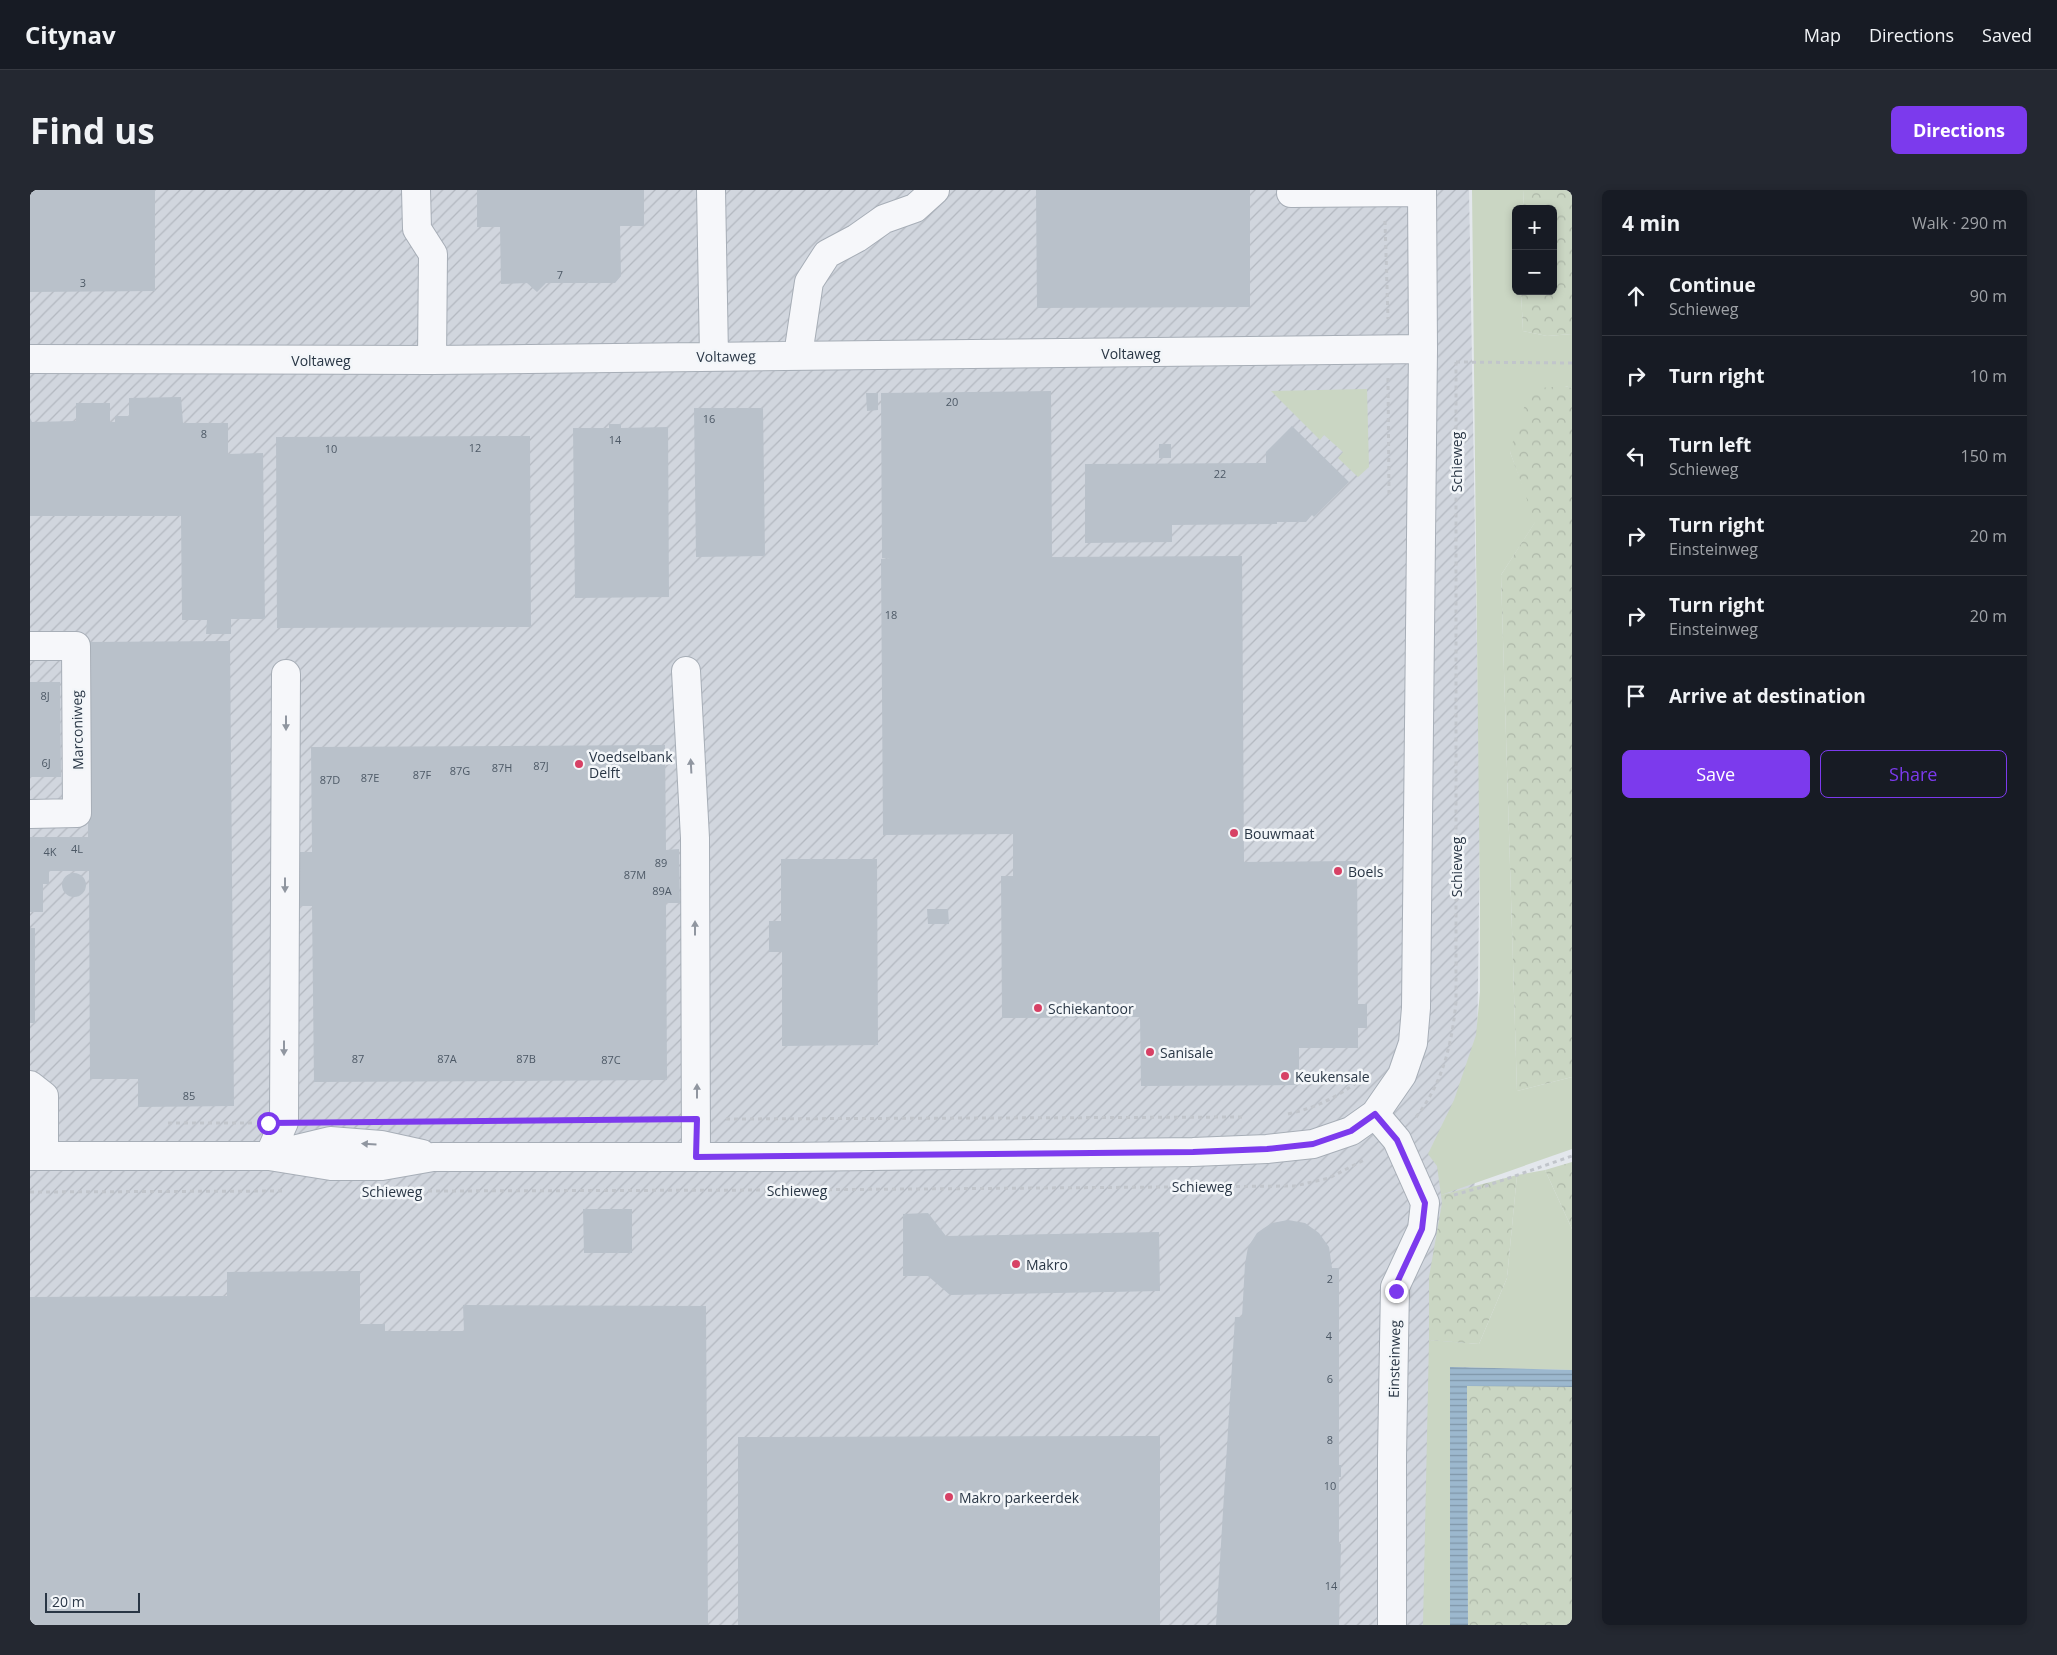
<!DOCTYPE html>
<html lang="en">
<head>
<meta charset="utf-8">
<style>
  body { margin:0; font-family:"Open Sans",sans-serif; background:#242831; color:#f1f3f6 }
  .controls { position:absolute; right:15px; top:15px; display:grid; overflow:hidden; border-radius:8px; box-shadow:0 2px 8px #0003 }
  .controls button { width:45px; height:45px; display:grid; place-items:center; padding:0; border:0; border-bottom:1px solid #363941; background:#171b24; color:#f1f3f6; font:25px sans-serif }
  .scale { position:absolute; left:15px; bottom:12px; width:95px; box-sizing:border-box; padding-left:5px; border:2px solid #293645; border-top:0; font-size:14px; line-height:18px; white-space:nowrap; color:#293645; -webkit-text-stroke:4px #f3f6f9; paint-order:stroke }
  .stop { position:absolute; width:15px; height:15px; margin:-11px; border:4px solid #7c3aed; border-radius:50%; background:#fff }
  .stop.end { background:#7c3aed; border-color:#fff; box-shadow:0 1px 5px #0008 }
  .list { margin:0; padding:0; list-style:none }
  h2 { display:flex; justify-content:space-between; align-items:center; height:65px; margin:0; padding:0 20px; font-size:21px }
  h2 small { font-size:16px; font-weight:400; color:#9ea1a6 }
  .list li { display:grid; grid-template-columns:32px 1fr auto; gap:15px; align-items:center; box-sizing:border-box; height:80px; padding:0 20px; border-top:1px solid #363941 }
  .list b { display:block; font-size:19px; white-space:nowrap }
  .list p { margin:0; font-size:16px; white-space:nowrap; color:#9ea1a6 }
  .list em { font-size:16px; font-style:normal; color:#9ea1a6 }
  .actions { display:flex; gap:10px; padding:15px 20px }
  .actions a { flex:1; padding:11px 0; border:1px solid #7c3aed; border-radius:8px; text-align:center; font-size:18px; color:#7c3aed }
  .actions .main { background:#7c3aed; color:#fff }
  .icon { flex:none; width:28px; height:28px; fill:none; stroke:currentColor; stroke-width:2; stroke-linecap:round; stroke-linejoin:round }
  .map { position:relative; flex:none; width:1542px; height:1435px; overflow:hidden; border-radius:8px }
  header { display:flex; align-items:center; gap:30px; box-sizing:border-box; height:70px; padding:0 25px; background:#171b24; border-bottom:1px solid #363941 }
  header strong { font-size:24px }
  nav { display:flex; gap:28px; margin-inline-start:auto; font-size:18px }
  .intro { display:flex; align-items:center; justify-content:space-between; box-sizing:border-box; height:120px; padding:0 30px }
  h1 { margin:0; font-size:35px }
  .button { padding:12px 22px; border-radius:8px; background:#7c3aed; color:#fff; font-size:18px; font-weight:700 }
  main { display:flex; gap:30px; padding:0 30px }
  aside { flex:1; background:#171b24; border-radius:8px; box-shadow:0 2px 8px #0003 }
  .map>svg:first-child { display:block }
  .industrial { fill:url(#industrial-furrows) }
  .green { fill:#cad6c3 }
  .forest { fill:url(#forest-crowns) }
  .water { fill:url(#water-rules) }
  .building { fill:#b9c1ca }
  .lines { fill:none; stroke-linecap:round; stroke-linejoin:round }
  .minor-casing { stroke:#a7aeb7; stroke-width:30 }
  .path { stroke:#c1c5cb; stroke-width:3; stroke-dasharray:4 4; stroke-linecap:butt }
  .minor { stroke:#f6f7fa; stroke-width:28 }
  .oneway { fill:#9096a0 }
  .route { stroke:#7c3aed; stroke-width:6 }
  .poi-dot { fill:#d74165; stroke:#f3f6f9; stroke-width:2 }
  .labels { text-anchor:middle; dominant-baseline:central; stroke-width:5; stroke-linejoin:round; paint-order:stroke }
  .number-label { font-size:11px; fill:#4d5966 }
  .street-label { font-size:14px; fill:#293645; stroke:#f3f6f9 }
  .poi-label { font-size:14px; fill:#293645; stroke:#f3f6f9; text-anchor:start }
</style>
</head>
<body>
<header>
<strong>Citynav</strong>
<nav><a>Map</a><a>Directions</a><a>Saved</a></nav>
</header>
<div class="intro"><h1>Find us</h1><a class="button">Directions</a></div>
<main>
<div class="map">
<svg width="1542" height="1435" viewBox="0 0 1542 1435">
  <defs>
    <pattern id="industrial-furrows" width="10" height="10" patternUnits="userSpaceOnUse" patternTransform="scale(1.25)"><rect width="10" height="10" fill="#d1d6de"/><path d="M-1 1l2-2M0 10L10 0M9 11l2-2" fill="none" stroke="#b3b8c0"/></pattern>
    <pattern id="forest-crowns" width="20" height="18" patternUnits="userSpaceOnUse" patternTransform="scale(1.25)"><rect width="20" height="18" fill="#cad6c3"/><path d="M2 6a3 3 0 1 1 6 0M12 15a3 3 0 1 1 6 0" fill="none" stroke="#aeb8a9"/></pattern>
    <pattern id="water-rules" width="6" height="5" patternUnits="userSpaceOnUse" patternTransform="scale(1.25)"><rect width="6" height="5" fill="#9cb8ce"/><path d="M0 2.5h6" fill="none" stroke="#7f96a9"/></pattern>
  </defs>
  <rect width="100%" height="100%" fill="#e3e7ec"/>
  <path class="industrial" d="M0 0H1439L1450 634 1446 951 1430 1435H0Z"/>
  <path class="green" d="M1442 0H1494L1493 19H1486V101H1491L1493 141 1517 146 1542 144V198L1535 196 1480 262 1506 331 1471 385 1487 901 1542 887V959L1411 1005 1407 976 1398 964 1424 910 1446 845 1450 802V718Z
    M1337 199 1339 277 1328 287 1308 268 1313 262 1294 245 1290 250 1241 201Z
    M1515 980 1542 1039V1180L1420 1177V1435H1393L1399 1150 1449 1154 1477 1088 1487 985Z"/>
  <path class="forest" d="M1494 0H1542V144L1517 146 1493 141 1491 101H1523V19H1493Z
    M1535 196 1542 198V887L1487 901 1471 385 1505 332 1480 262 1490 226 1500 205 1510 198Z
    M1542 972V1039L1515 980Z
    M1487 985 1477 1088 1449 1154 1399 1150V1087L1412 1013 1411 1005Z
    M1437 1195 1542 1197V1435H1438Z"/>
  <path class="water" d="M1420 1177 1542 1180V1197L1437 1196 1438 1435H1420Z"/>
  <path class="building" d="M0 0H125V101L0 102Z
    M447 0H614V36H590L591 86 585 93H516L507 102 497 93 471 94 470 37H447Z
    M1006 0H1220V117L1007 118Z
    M1021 201 1022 367 1212 366 1214 672 1327 671 1328 814H1337V838H1328V858H1269V895L1111 896 1110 827 972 828 971 686H983V644L853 645 851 369 860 368H852L851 203Z
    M836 203H848V220L837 221Z
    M151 207 153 233H198V264L233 263 235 429H201V444H176L177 430H152L151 326H0V228L2 232 46 231V213H80V232H85V226H99V208Z
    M664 218H733L735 366 666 367Z
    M579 234H591V238L638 237 639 407 545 408 543 238H579Z
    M1262 236 1319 292 1284 327 1282 325 1276 332H1247V334L1142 335V352L1055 353V274L1236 273V262Z
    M500 246 501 437 247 438 246 247Z
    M1129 254H1141V268H1129Z
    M200 451 204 916 108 917V889H60L59 681H19V694H13V722H0V647H58V452Z
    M0 492H30L31 587H0Z
    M635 555 636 660 649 659 650 713H636L637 890 284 892 282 716H264V662H282L281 557Z
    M751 669H847L848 855 752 856V762H739V731H751Z
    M32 695a12 12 0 1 1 24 0a12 12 0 1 1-24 0Z
    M897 719H918L919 734H898Z
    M0 738H5V833H0Z
    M553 1019H602V1063H554Z
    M898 1023 916 1046 1129 1042 1130 1101 920 1105 898 1086H873V1024Z
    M1258 1030 1275 1033 1289 1043 1299 1057 1302 1078H1309V1275H1311V1287H1309V1354H1311L1309 1435H1186L1205 1127H1212L1215 1074 1218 1057 1227 1043 1234 1038 1242 1033Z
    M330 1081V1134H355V1141H434L433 1115 676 1116 678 1435H0V1107L197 1106V1082Z
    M1130 1246V1435H708V1247Z"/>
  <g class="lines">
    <g class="minor-casing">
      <path id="minor" d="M386 0 387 39 403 64 402 170
        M681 0 684 166
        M1261 3 1392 2
        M768 165 779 92 797 64 827 48 854 29 885 18 905 0
        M0 169 402 170 1393 159
        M0 456H46L47 623 0 624
        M656 481 665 648 666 967
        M0 895 14 906V966
        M1345 924 1367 950 1395 1013 1392 1039 1365 1097 1362 1266V1435
        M250 963 300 951 351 955 392 964
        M0 966H239L301 976H352L403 967H757L1163 962 1237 959 1283 954 1321 941 1345 924 1372 885 1383 853 1386 818 1393 159 1392 0
        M239 966 254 932 256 484"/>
    </g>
    <path class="path" d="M1355 31 1358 129
      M1426 172 1542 173
      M1358 188 1359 304
      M1258 924C1285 918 1308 907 1330 890
      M1386 927C1413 893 1422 853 1426 812V172
      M696 929 1214 927
      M391 931 637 929
      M138 933H222
      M398 1001 755 1000 1265 996 1299 988 1334 970
      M0 1002 254 1001
      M1424 1005 1456 996 1542 966"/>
    <use href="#minor" class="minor"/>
  </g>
  <defs><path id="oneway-solid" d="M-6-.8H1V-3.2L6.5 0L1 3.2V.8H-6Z" transform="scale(1.25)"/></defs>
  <g class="oneway">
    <use href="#oneway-solid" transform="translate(256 533) rotate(90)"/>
    <use href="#oneway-solid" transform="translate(661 576) rotate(-93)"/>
    <use href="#oneway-solid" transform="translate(255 695) rotate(90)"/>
    <use href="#oneway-solid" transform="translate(665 738) rotate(-90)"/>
    <use href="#oneway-solid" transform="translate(254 858) rotate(90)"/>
    <use href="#oneway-solid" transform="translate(667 901) rotate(-90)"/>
    <use href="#oneway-solid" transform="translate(339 954) rotate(-176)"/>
  </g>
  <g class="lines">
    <path class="route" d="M238 933 667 929 666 967 1163 962 1237 959 1283 954 1321 941 1345 924 1367 950 1395 1013 1392 1039 1365 1097 1366 1101"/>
  </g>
  <g class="poi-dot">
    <circle cx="549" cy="574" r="5"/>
    <circle cx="1204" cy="643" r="5"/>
    <circle cx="1308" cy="681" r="5"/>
    <circle cx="1008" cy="818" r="5"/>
    <circle cx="1120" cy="862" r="5"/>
    <circle cx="1255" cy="886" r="5"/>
    <circle cx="986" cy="1074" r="5"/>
    <circle cx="919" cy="1307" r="5"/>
  </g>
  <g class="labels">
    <g class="number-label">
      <text x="530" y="84">7</text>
      <text x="53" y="92">3</text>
      <text x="922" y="211">20</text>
      <text x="679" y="228">16</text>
      <text x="174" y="243">8</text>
      <text x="585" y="249">14</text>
      <text x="445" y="257">12</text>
      <text x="301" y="258">10</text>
      <text x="1190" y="283">22</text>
      <text x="861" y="424">18</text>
      <text x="15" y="505">8J</text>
      <text x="16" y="572">6J</text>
      <text x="511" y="575">87J</text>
      <text x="472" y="577">87H</text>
      <text x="430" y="580">87G</text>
      <text x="392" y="584">87F</text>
      <text x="340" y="587">87E</text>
      <text x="300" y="589">87D</text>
      <text x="47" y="658">4L</text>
      <text x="20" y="661">4K</text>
      <text x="631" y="672">89</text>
      <text x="605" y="684">87M</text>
      <text x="632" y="700">89A</text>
      <text x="328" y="868">87</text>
      <text x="417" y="868">87A</text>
      <text x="496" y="868">87B</text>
      <text x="581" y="869">87C</text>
      <text x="159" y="905">85</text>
      <text x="1300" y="1088">2</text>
      <text x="1299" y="1145">4</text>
      <text x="1300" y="1188">6</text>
      <text x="1300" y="1249">8</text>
      <text x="1300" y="1295">10</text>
      <text x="1301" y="1395">14</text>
    </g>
    <g class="street-label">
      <text x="1101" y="163">Voltaweg</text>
      <text transform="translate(696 166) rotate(-1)">Voltaweg</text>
      <text x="291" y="170">Voltaweg</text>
      <text transform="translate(1426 272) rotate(-90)">Schieweg</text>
      <text transform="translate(47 540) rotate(-91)">Marconiweg</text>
      <text transform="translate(1426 677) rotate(-90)">Schieweg</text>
      <text x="1172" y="996">Schieweg</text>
      <text x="767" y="1000">Schieweg</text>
      <text x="362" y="1001">Schieweg</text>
      <text transform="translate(1364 1169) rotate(-89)">Einsteinweg</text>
    </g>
    <g class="poi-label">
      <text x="559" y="566">Voedselbank<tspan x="559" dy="16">Delft</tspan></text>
      <text x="1214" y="643">Bouwmaat</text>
      <text x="1318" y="681">Boels</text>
      <text x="1018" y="818">Schiekantoor</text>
      <text x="1130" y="862">Sanisale</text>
      <text x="1265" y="886">Keukensale</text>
      <text x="996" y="1074">Makro</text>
      <text x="929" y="1307">Makro parkeerdek</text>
    </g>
  </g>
</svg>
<div class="controls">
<button>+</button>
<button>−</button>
</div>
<div class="scale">20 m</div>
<div class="stop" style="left:238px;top:933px"></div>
<div class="stop end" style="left:1366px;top:1101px"></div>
</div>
<aside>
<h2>4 min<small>Walk · 290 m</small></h2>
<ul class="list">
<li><svg class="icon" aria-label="ahead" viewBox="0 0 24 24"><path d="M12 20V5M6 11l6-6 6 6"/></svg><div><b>Continue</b><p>Schieweg</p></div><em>90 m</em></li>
<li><svg class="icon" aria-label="right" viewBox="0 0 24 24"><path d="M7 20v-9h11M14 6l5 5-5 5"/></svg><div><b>Turn right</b></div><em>10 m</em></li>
<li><svg class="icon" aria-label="left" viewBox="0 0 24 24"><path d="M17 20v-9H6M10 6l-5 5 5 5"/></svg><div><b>Turn left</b><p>Schieweg</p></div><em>150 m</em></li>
<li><svg class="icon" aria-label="right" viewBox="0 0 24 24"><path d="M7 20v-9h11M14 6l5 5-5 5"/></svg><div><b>Turn right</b><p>Einsteinweg</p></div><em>20 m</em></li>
<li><svg class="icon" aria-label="right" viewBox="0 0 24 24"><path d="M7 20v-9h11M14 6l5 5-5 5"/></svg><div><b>Turn right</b><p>Einsteinweg</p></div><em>20 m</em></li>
<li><svg class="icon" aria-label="arrive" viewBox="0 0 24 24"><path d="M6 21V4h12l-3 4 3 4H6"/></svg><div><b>Arrive at destination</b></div></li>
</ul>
<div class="actions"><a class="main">Save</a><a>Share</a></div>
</aside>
</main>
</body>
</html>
